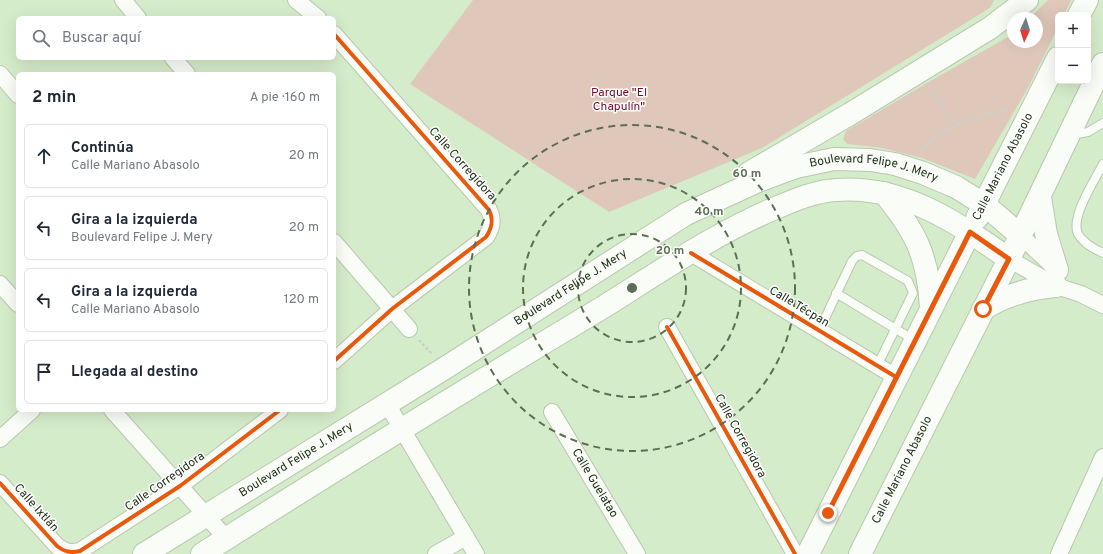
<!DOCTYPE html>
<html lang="es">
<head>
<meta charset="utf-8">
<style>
  body { margin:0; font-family:Overpass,sans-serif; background:#f6f6f7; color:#1f2937 }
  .controls { position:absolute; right:12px; top:12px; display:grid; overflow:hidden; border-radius:6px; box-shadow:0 4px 16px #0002 }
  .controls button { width:36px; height:36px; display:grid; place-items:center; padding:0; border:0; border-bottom:1px solid #e0e1e3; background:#fff; color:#1f2937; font:20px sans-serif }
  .compass { position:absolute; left:1007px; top:12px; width:36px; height:36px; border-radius:50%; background:#fff; box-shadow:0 4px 16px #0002; rotate:184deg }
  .stop { position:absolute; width:12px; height:12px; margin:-9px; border:3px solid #ea580c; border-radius:50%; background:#fff }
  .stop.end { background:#ea580c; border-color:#fff; box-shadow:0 1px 4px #0008 }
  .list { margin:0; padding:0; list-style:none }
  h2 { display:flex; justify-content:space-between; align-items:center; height:52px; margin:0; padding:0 16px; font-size:17px }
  h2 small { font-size:13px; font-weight:400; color:#747a83 }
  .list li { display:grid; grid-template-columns:26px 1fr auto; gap:12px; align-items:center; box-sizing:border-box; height:64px; margin:0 8px 8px; padding:0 8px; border:1px solid #e0e1e3; border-radius:6px }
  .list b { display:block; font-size:15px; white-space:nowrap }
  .list p { margin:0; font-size:13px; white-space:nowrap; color:#747a83 }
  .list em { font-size:13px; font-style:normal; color:#747a83 }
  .icon { flex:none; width:22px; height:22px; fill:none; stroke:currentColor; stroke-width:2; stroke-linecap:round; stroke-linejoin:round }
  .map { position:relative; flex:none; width:1103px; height:554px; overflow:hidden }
  .search { position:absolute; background:#fff; box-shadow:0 4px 16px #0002; left:16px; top:16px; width:320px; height:44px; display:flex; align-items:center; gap:10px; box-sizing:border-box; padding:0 14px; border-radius:6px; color:#747a83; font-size:15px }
  .panel { position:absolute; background:#fff; box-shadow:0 4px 16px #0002; left:16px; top:72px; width:320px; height:340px; border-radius:6px }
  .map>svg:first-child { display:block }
  .green { fill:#dfc8ba }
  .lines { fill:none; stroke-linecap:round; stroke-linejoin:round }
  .lane-casing { stroke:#b7c9ae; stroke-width:10 }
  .street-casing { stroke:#b7c9ae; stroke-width:18 }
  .secondary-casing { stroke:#b7c9ae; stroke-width:24 }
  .primary-casing { stroke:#b7c9ae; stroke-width:24 }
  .path { stroke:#ccd2c9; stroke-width:2.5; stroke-dasharray:3 2; stroke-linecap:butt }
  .lane { stroke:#f9fcf7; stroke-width:8 }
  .street { stroke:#f9fcf7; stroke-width:16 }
  .secondary { stroke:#f9fcf7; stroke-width:22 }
  .primary { stroke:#f9fcf7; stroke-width:22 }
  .cycleway-casing { stroke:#fff; stroke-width:6 }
  .cycleway { stroke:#e8590c; stroke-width:4 }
  .route { stroke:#ea580c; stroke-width:5 }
  .ring { fill:none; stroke:#5c6f54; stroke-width:2; stroke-dasharray:7 5 }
  .labels { text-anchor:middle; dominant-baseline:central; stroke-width:3; stroke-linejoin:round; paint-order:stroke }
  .park-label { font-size:12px; fill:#770724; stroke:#fff }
  .street-label { font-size:12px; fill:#1b2b14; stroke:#fff }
  .centre { fill:#5c6f54; stroke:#fff; stroke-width:2 }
  .ring-label { font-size:12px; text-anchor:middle; font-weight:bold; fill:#5c6f54; stroke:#fff; stroke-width:3; stroke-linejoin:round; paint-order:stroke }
</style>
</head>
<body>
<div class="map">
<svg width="1103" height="554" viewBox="0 0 1103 554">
  <rect width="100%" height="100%" fill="#d5ecca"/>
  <path class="green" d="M473 0H994L990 8 762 148 609 212 410 84Z
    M1048 0H1071L1064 15H1058V27L1029 86 975 179 922 158 882 148 847 144 843 139 846 131 932 80 1013 34V42H1037V18H1030Z"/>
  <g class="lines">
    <g class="lane-casing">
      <path id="lane" d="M1072 135 1088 132 1103 123
        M1103 164C1095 180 1070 217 1078 234 1083 243 1094 249 1103 253
        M836 293 914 340
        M819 331 852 261 857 256 862 255 908 281 913 293 877 366"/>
    </g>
    <g class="street-casing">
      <g id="street">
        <path d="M123 0 138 18"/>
        <path d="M296 0 318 18"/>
        <path d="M334 34 489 210C494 220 492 228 486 237L392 309 334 361"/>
        <path d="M173 58 187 74"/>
        <path d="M0 74 18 95"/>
        <path d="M1021 236 1056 269"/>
        <path d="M334 242 409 329"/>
        <path d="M691 253 896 377"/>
        <path d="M1009 259 1056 286 1081 294 1103 305"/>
        <path d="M0 284 18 304"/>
        <path d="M667 327 795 554"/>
        <path d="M387 404 476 554"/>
        <path d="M112 410 226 538"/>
        <path id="s1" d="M552 412 637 554"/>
        <path d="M0 439 32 410"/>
        <path d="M0 483 57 546C65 552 70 553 80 551L180 486 280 410"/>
        <path d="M436 554 466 537"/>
        <path d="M1059 554 1103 457"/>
      </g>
    </g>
    <g class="secondary-casing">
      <g id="secondary">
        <path d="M983 309C1006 295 1029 288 1056 286"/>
        <path d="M808 554 970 232"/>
        <path id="s2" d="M860 554 1009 259"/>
      </g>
    </g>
    <g class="primary-casing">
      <g id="primary">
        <path d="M1079 15 1087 0"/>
        <path d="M749 173 850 114 990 28 1027 0"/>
        <path d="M884 193C916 232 928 256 931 307"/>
        <path d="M1040 197 1046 234 1057 270"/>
        <path d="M977 218 1058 58"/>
        <path id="s3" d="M144 554 445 368 686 214 758 181 796 167 834 159 870 160 895 164 923 173 956 187 985 205 1021 236"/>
        <path d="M202 554C335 469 470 387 605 306 661 271 717 232 778 207 797 199 816 191 836 190 903 185 956 222 1009 259L1103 64"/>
      </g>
    </g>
    <path class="path" d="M957 125 983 115 1010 110
      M922 151 933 137 957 125 930 89
      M419 340 432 354"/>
    <use href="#lane" class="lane"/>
    <use href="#street" class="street"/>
    <use href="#secondary" class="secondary"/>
    <use href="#primary" class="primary"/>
    <g class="cycleway-casing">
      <path id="cycleway" d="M334 34 489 210C494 220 492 228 486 237L392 309 334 361
        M691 253 896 377
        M667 327 795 554
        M0 483 57 546C65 552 70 553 80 551L180 486 280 410"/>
    </g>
    <use href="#cycleway" class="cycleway"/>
  </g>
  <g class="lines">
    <path class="route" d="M828 513 970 232 1009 259 983 309"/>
  </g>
  <g class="ring">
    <circle cx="632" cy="288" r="54"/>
    <circle cx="632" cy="288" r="109"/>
    <circle cx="632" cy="288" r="163"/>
  </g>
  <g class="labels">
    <g class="park-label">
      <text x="619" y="93">Parque "El<tspan x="619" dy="14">Chapulín"</tspan></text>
    </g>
    <g class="street-label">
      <text transform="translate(462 164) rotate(48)">Calle Corregidora</text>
      <text transform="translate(1003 167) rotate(-63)">Calle Mariano Abasolo</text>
      <text stroke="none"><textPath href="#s3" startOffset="839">Boulevard Felipe J. Mery</textPath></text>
      <text stroke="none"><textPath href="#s3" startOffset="503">Boulevard Felipe J. Mery</textPath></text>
      <text transform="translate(799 307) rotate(31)">Calle Técpan</text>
      <text transform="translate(740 436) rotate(61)">Calle Corregidora</text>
      <text stroke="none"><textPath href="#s3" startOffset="179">Boulevard Felipe J. Mery</textPath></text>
      <text stroke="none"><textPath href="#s2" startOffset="94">Calle Mariano Abasolo</textPath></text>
      <text transform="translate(165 482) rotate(-35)">Calle Corregidora</text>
      <text stroke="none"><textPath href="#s1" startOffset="83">Calle Guelatao</textPath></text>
      <text transform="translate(36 508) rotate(48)">Calle Ixtlán</text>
    </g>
  </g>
  <circle cx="632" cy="288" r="6" class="centre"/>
  <g class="ring-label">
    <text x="747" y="177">60 m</text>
    <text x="709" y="215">40 m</text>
    <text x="670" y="254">20 m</text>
  </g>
</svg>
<div class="controls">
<button>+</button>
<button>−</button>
</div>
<svg class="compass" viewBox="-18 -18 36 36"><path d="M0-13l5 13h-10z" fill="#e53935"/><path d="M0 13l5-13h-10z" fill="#747a83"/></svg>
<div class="stop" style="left:983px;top:309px"></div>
<div class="stop end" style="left:828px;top:513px"></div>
<div class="search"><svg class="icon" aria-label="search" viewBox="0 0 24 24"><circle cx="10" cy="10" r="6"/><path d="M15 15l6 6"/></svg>Buscar aquí</div>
<section class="panel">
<h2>2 min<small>A pie · 160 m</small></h2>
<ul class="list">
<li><svg class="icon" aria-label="ahead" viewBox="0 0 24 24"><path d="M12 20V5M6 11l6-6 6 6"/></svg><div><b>Continúa</b><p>Calle Mariano Abasolo</p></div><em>20 m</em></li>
<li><svg class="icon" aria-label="left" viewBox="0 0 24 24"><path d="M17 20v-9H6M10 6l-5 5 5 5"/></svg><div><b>Gira a la izquierda</b><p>Boulevard Felipe J. Mery</p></div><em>20 m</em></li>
<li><svg class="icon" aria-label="left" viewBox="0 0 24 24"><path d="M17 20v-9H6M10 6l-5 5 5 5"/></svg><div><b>Gira a la izquierda</b><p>Calle Mariano Abasolo</p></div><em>120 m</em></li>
<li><svg class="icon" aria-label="arrive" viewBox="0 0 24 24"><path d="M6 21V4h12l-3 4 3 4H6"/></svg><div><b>Llegada al destino</b></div></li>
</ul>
</section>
</div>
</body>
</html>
